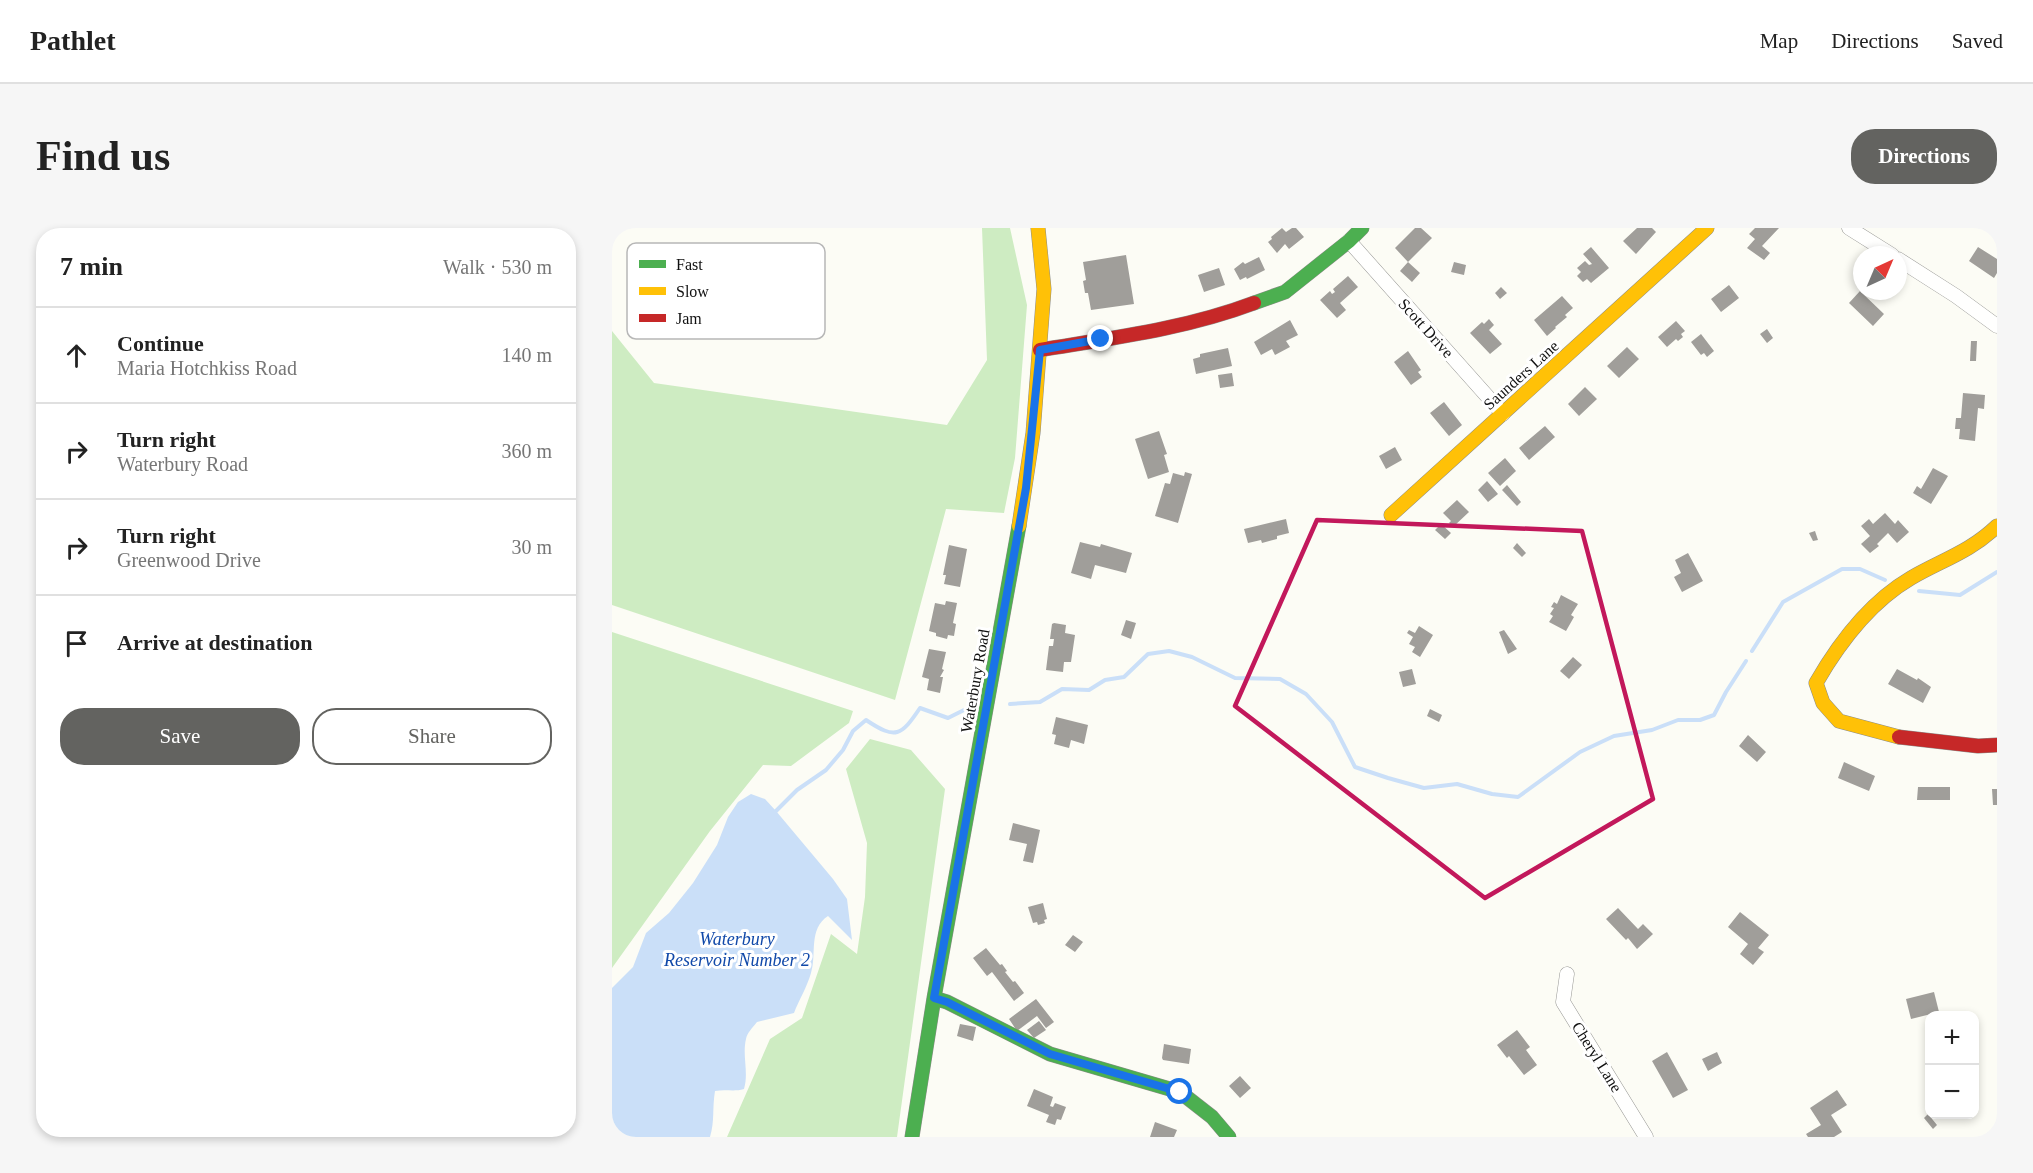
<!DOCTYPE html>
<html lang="en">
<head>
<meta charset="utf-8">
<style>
  body { margin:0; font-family:"Times New Roman",serif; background:#f6f6f6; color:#222 }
  .controls { position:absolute; right:18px; bottom:18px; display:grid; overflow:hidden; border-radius:12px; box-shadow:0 3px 9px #0003 }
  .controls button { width:54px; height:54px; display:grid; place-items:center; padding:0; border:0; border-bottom:2px solid #e0e0e0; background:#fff; color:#222; font:30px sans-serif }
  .compass { position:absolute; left:1241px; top:18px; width:54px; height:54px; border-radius:50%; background:#fff; box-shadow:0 3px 9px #0003; rotate:44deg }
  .stop { position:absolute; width:18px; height:18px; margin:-14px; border:4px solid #1a73e8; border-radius:50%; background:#fff }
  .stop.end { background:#1a73e8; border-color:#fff; box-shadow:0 2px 6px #0008 }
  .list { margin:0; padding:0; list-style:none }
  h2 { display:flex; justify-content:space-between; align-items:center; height:78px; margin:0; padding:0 24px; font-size:26px }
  h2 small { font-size:20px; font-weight:400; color:#767676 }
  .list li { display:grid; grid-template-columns:39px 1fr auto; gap:18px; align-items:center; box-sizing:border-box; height:96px; padding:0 24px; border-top:2px solid #e0e0e0 }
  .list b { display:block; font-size:22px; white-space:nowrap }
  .list p { margin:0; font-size:20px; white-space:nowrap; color:#767676 }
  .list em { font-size:20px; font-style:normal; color:#767676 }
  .actions { display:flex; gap:12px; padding:18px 24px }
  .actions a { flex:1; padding:14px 0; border:2px solid #636360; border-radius:24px; text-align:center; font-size:21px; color:#636360 }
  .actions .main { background:#636360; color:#fff }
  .icon { flex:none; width:33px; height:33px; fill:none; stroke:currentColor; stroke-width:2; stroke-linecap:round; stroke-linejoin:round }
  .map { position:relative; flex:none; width:1385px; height:909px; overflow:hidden; border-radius:24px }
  header { display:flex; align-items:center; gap:36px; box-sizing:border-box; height:84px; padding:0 30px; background:#fff; border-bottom:2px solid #e0e0e0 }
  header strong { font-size:28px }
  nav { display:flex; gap:33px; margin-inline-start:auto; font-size:21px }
  .intro { display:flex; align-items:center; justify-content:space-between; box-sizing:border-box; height:144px; padding:0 36px }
  h1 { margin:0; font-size:42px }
  .button { padding:15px 27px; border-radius:24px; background:#636360; color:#fff; font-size:21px; font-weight:700 }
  main { display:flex; gap:36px; padding:0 36px }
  aside { flex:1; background:#fff; border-radius:24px; box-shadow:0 3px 9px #0003 }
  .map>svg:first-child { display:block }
  .forest { fill:#ceecc2 }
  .water { fill:#cadff8 }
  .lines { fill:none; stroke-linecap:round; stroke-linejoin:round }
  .stream { stroke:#cadff8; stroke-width:4 }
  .building { fill:#a09e9a }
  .street-casing { stroke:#969693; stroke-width:15 }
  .fast-casing { stroke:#8d8d8a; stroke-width:15 }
  .slow-casing { stroke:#8d8d8a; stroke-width:15 }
  .jam-casing { stroke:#8d8d8a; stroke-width:15 }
  .street { stroke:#fffffe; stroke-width:14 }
  .fast { stroke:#4caf50; stroke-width:14 }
  .slow { stroke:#ffc107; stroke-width:14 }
  .jam { stroke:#c62828; stroke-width:14 }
  .route { stroke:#1a73e8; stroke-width:8 }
  .marked { fill:none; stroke:#c2185b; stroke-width:4.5; stroke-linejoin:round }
  .labels { text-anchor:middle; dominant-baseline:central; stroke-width:6; stroke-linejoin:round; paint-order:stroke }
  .street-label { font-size:16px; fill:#101010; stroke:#fff }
  .water-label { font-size:18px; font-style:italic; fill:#1149a9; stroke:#fff }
  .key { fill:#fff; stroke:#b7b7b7; stroke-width:1.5 }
  .key-label { font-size:16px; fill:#101010 }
</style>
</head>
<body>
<header>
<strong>Pathlet</strong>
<nav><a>Map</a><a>Directions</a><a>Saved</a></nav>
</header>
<div class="intro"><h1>Find us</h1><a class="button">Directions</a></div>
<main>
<aside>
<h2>7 min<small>Walk · 530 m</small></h2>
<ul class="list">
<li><svg class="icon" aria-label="ahead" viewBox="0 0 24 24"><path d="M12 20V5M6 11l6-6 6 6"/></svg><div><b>Continue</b><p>Maria Hotchkiss Road</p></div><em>140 m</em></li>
<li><svg class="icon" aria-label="right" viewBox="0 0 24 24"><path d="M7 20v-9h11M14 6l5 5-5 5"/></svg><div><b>Turn right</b><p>Waterbury Road</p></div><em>360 m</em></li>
<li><svg class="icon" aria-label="right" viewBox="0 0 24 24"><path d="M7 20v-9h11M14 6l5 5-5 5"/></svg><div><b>Turn right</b><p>Greenwood Drive</p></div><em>30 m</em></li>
<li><svg class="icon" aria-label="arrive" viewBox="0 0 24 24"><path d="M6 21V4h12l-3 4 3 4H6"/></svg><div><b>Arrive at destination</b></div></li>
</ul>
<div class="actions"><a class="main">Save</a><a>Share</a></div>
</aside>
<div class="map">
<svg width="1385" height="909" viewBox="0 0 1385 909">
  <rect width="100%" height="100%" fill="#fcfcf5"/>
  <path class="forest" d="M370 0H398L415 77 403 230 392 285 334 281 283 472 0 377V103L42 155 335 197 375 132Z
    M0 404 241 483 237 495 179 538 151 537 98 603 0 740Z
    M258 511 299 522 333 561 285 909H115L158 811 190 790 219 706 245 726 253 669 255 615 234 541Z"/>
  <path class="water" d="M139 566 153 571 164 583 221 651 235 671 240 712 216 688C196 701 205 726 199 745 195 759 187 772 182 785L145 794C141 799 135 805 134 811 130 828 137 844 132 861 122 864 114 861 103 863 100 881 103 892 98 909H0V760L21 739 34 705 57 685 81 655 105 617 116 589 126 574Z"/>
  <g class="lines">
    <path class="stream" d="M1307 363 1348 367 1385 344
      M1140 423 1171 374 1230 341H1248L1273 352
      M398 476 428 474 450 461 477 462 493 452 512 449 536 426 557 423 580 429 623 450 668 451 694 466 720 494 743 539 776 550 812 560 845 556 880 566 906 569 968 524 1002 508 1040 502 1066 492H1088L1102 487 1114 464 1134 433
      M164 583 185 562 214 542 231 522 241 503 254 492C284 512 289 508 308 480L336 490 354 481"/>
  </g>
  <path class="building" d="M670 0 674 4 680 0H684L692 9 677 21 673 16 665 25 656 14 660 11 659 9Z
    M803 0H809L820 10 796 34 808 45 800 54 788 43 796 34 783 20Z
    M1025 0H1040L1044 4 1024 26 1011 13Z
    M1143 0H1167L1150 18 1158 25 1152 32 1135 20 1143 11 1137 6Z
    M979 19 997 40 979 55 975 51 971 54 965 48 969 44 965 40 973 33 977 37 980 36 971 26Z
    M1366 19 1385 31V45L1382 50 1357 33Z
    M514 27 522 76 479 82 476 65H473L471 53 474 52 471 34Z
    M647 29 653 42 635 51 634 49 628 52 622 41 631 34 633 36Z
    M842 34 854 37 852 47 839 44Z
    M607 40 613 57 592 64 586 47Z
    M736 48 746 59 728 75 734 82 725 90 708 72 718 63 720 66 723 64 721 61Z
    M1117 57 1127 70 1109 84 1099 71Z
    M889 59 895 65 888 71 883 65Z
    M1248 63 1272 86 1261 98 1237 75Z
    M950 68 961 80 953 87 955 89 943 99 944 100 935 108 922 92Z
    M877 91 882 97 877 102 890 116 878 126 858 105 870 94 872 96Z
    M678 92 686 107 674 113 678 119 663 127 660 121 649 127 642 114Z
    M1064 93 1073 103 1069 106 1071 109 1066 113 1064 111 1055 119 1046 109Z
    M1155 101 1161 110 1155 115 1148 106Z
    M1089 106 1102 123 1095 129 1092 125 1089 127 1079 114Z
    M1359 113H1365L1364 133H1358Z
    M1015 119 1027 131 1007 150 995 138Z
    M616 120 620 138 584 146 581 131 588 129V126Z
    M796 123 809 142 806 144 810 149 799 157 782 134Z
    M620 145 622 158 608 160 606 147Z
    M973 159 985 171 967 188 956 176Z
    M1351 165 1373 167 1372 181 1366 180 1363 213 1347 211 1348 201H1343L1344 190H1349Z
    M832 174 850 197 837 208 818 185Z
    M933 198 943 209 917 232 907 220Z
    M547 203 555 226 552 227 557 244 536 251 523 211Z
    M783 219 790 232 774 241 767 228Z
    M893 230 904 243 888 258 876 245Z
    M1321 240 1336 248 1319 276 1301 265 1305 258 1309 261Z
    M573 244 580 246 566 295 543 288 553 255 558 256 561 245 572 248Z
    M875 253 886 266 876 274 866 262Z
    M895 257 909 274 905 278 890 262Z
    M845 272 857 284 841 299 837 295 839 293 831 285Z
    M1273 285 1283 296 1286 292 1297 304 1285 315 1276 305 1265 316 1267 318 1258 325 1249 316 1258 308 1249 298 1257 291 1261 296Z
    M674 291 677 305 665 308V311L650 315 649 312 636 315 632 301Z
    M829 296 839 305 833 311 823 302Z
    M1203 303 1206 312 1201 313 1197 305Z
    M468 314 488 319 489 316 520 325 514 345 483 337 479 351 459 345Z
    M905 315 914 325 910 329 901 320Z
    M337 317 355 321 348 359 332 356 334 347H331Z
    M1076 325 1091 353 1070 364 1062 349 1069 345 1063 332Z
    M949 367 966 376 959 387 962 389 954 403 937 394 941 388 938 386 942 380 939 379 942 374 945 376Z
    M334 373 345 375 341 395 344 396 342 408 336 407 335 411 324 408V405L317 403 323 375 333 377Z
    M514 392 524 395 519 411 509 407Z
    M442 395 454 397 453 405 463 407 459 434H452L451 444 434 442 437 418H441L442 411H438L440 396Z
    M807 398 821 407 808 429 800 424 803 419 797 416 801 409 795 405 797 402 803 405Z
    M892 402 905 421 896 426 887 404Z
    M317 421 334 424 330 441 332 442 328 449H331L328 465 315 462 317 451 310 449Z
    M961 429 970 437 957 451 948 443Z
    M800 441 804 456 791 459 787 444Z
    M1285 441 1305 452 1306 450 1319 459 1311 475 1276 456Z
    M818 481 830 487 827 494 815 488Z
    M444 489 476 497 472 516 459 512 457 520 442 516 444 507 440 506Z
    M1136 507 1154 524 1145 534 1127 518Z
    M1232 534 1263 548 1257 563 1226 550Z
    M1306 559H1338V572H1305Z
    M1380 561H1385V577H1381Z
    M401 595 428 602 421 635 411 633 415 616 397 612Z
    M431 675 435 691 432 692 433 695 426 697 425 694 421 695 416 679Z
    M1006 680 1026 701 1031 696 1041 706 1025 721 1016 710 1014 712 994 691Z
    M1128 684 1157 707 1146 720 1152 724 1141 737 1128 726 1136 716 1116 699Z
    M461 707 471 714 463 724 453 717Z
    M374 720 388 737 390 736 395 743 393 744 401 754 403 753 412 765 402 773 380 744 375 748 361 730Z
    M1322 764 1327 784 1299 791 1294 771Z
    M424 771 442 794 434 800 425 788 405 803 397 791Z
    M427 793 434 802 422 810 415 802Z
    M348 796 364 799 361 813 345 808Z
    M905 802 918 819 914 822 925 837 912 847 897 828 895 830 885 817Z
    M552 816 579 821 577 836 551 832 550 830Z
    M1055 824 1076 862 1061 870 1040 833Z
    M1105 824 1110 835 1096 843 1090 831Z
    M628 848 639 860 628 870 617 858Z
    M422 861 441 869 438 878 441 879 443 875 454 879 449 892 445 891 443 897 434 894 437 887 415 878Z
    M1225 862 1235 877 1219 887 1230 904 1222 909H1196L1194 906 1209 897 1198 880Z
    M1316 886 1325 897 1321 901 1312 890Z
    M543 894 565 902 562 909H538Z"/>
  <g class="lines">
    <g class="street-casing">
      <path id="street" d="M1237 0 1280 27
        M737 13 891 186
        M1286 31 1344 68 1385 98
        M955 746 951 774 1034 909"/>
    </g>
    <g class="fast-casing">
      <path id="fast" d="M642 75 673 64 737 13 750 0
        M322 770 335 774 438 826 568 864 600 889 617 909
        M300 909 322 770 407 298"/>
    </g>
    <g class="slow-casing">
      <path id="slow" d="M779 287 1095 0
        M407 298 421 205 432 61 426 0
        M1287 509 1227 493 1211 475 1204 455C1227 415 1258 374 1299 350 1330 332 1358 324 1385 298"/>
    </g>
    <g class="jam-casing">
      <path id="jam" d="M428 122C500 110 573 101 642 75
        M1287 509 1366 518 1385 517"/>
    </g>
    <use href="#street" class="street"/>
    <use href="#fast" class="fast"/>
    <use href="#slow" class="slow"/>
    <use href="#jam" class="jam"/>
  </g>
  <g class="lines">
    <path class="route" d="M489 111 428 122 414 260 322 770 335 774 438 826 568 864"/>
  </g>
  <path class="marked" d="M705 292 970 303 1041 571 873 670 623 478Z"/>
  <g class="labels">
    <g class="street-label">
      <text transform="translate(814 100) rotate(48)">Scott Drive</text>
      <text transform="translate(909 147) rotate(-42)">Saunders Lane</text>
      <text transform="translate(363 453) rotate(-80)">Waterbury Road</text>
      <text transform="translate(985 829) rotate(58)">Cheryl Lane</text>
    </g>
    <g class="water-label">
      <text x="125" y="711">Waterbury<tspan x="125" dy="21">Reservoir Number 2</tspan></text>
    </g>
  </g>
  <rect x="15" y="15" width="198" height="96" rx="9" class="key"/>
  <rect x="27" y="32" width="27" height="8" fill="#4caf50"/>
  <rect x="27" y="59" width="27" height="8" fill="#ffc107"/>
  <rect x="27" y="86" width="27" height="8" fill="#c62828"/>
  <g class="key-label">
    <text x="64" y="42">Fast</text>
    <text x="64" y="69">Slow</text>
    <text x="64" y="96">Jam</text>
  </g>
</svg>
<div class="controls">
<button>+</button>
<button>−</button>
</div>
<svg class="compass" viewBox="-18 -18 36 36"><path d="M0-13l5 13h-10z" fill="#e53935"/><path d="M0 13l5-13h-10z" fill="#767676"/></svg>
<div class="stop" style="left:568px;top:864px"></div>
<div class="stop end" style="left:489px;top:111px"></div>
</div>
</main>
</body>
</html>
